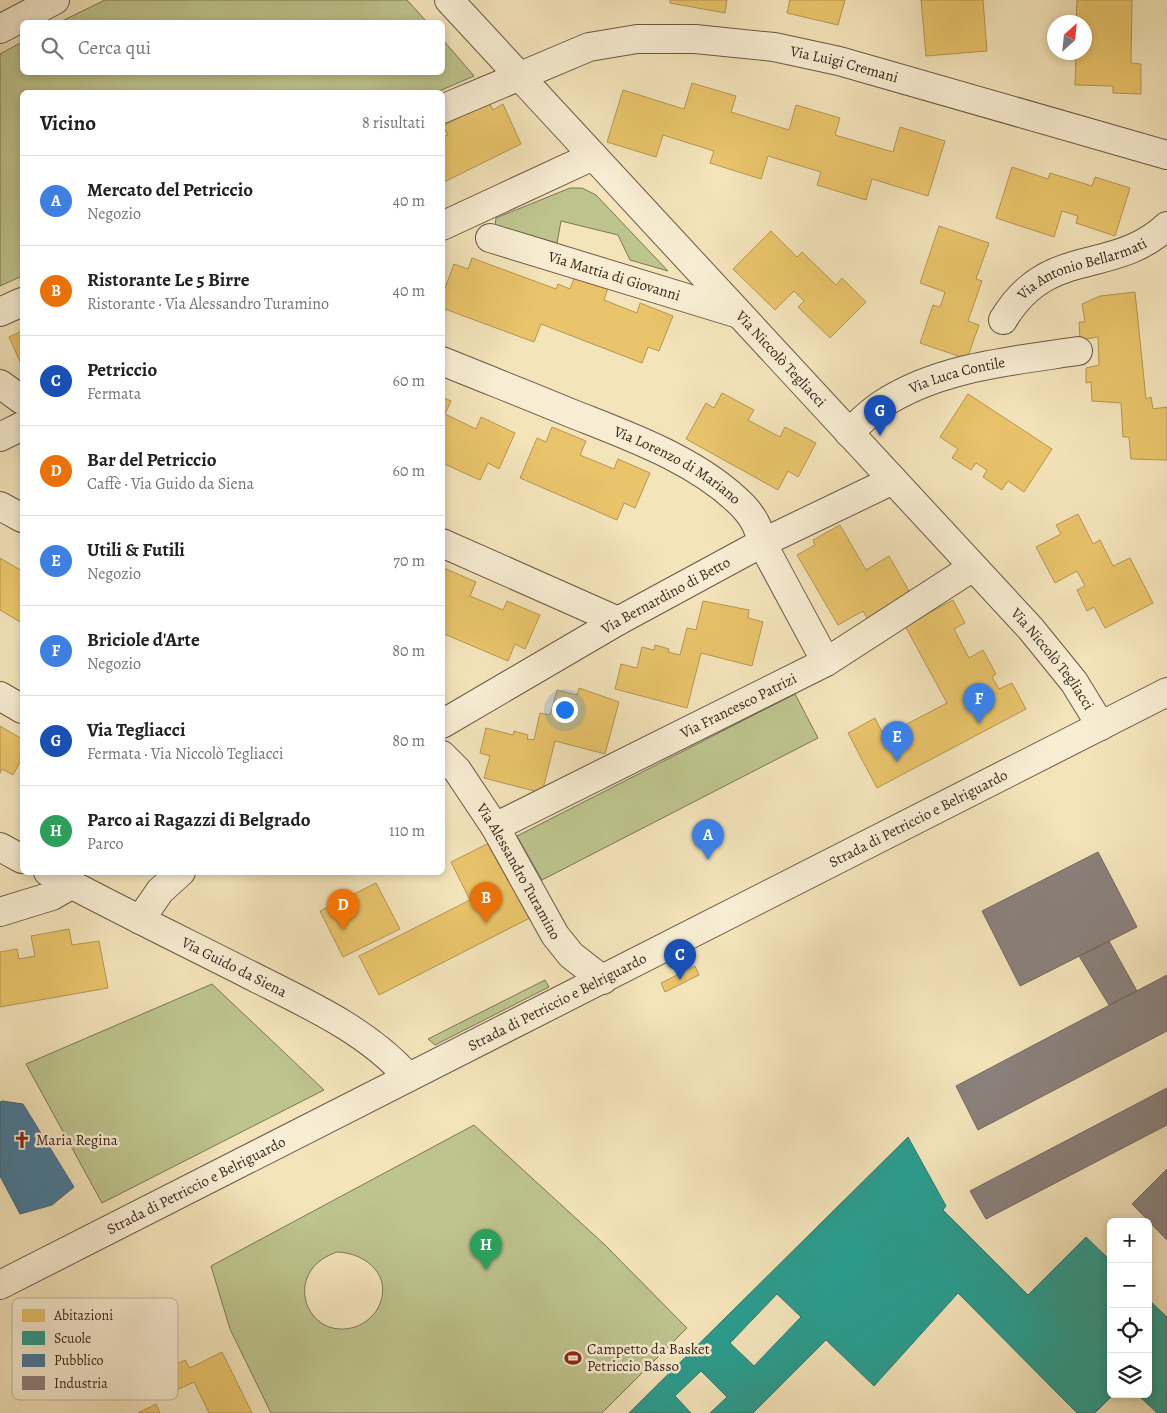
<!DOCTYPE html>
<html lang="it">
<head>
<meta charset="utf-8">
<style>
  body { margin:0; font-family:Alegreya,serif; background:#f2f2f2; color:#202124 }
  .controls { position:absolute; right:15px; bottom:15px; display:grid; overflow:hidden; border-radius:8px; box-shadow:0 2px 8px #0003 }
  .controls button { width:45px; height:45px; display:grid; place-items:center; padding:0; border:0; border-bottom:1px solid #e0e0e0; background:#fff; color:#202124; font:25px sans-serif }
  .compass { position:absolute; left:1047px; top:15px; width:45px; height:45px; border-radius:50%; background:#fff; box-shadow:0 2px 8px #0003; rotate:27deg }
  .you { position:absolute; left:564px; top:709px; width:18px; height:18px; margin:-12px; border:4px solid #fff; border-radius:50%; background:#1a73e8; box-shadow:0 0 0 8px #1a73e833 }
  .badge { display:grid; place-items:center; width:32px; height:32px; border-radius:50%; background:#111827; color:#fff; font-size:16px; font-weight:700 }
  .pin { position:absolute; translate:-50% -41px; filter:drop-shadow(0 1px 2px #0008) }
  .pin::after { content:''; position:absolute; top:26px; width:18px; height:15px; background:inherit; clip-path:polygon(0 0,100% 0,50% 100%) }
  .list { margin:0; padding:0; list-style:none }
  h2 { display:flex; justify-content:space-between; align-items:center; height:65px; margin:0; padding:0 20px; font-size:21px }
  h2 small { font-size:16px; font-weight:400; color:#757577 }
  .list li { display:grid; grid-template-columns:32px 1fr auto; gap:15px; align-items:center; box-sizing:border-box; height:90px; padding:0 20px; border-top:1px solid #e0e0e0 }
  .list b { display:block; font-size:19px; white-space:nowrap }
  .list p { margin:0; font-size:16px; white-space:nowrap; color:#757577 }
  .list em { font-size:16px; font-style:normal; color:#757577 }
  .icon { flex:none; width:28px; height:28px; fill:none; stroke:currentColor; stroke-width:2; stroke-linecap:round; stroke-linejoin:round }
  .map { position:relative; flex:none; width:1167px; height:1413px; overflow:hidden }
  .search { position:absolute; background:#fff; box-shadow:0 2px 8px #0003; left:20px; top:20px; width:425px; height:55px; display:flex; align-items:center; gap:12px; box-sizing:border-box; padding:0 18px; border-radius:8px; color:#757577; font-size:19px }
  .panel { position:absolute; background:#fff; box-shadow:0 2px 8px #0003; left:20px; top:90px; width:425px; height:785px; border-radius:8px }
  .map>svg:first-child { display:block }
  .green { fill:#bec48e; stroke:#7c7656; fill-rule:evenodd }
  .homes { fill:#e9c46a; stroke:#b59554 }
  .schools { fill:#2a9d8f; stroke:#2f7a6d; fill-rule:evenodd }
  .public { fill:#457b9d; stroke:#426277 }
  .industry { fill:#8a817c; stroke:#726660 }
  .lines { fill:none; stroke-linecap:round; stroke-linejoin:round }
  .minor-casing { stroke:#695646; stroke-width:30 }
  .tertiary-casing { stroke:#695646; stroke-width:30 }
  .minor { stroke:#f8edd2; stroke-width:28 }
  .tertiary { stroke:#f8edd2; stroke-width:28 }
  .labels { text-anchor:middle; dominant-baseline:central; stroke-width:5; stroke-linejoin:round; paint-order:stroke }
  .street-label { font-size:15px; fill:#3b271f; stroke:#f8edd2 }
  .poi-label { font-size:15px; fill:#3b271f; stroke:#f8edd2; text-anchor:start }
  .key { fill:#f8edd2; stroke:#bfb29c; stroke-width:1 }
  .key-label { font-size:14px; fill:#3b271f }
</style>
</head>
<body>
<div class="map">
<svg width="1167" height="1413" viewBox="0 0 1167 1413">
  <rect width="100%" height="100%" fill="#f4e4ba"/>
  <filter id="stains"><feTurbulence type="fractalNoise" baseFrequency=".004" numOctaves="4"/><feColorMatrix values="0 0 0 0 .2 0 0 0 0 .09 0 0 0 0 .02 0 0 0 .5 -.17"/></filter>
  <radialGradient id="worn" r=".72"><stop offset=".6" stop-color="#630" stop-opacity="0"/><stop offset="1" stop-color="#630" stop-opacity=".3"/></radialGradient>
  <path class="green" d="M105 0H407L427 22H60Z
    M443 40 474 76 437 92H22V276L0 286V54L22 42V72H442Z
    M570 188H582L596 195 668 271 630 260 618 235 561 221 557 243 495 226 496 218Z
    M795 694 818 738 542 880 517 836Z
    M545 980 549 987 435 1045 428 1039Z
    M212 984 324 1090 102 1203 26 1064Z
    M474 1125 604 1244 687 1328 602 1413H271L230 1329 211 1266ZM337 1252C367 1253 394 1277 378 1308 373 1317 364 1324 355 1327 306 1342 280 1271 337 1252Z"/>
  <path class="homes" d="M670 0H727L725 13 670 3Z
    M790 0H845L838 25 787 13Z
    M921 0H983L987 51 926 56Z
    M1077 0H1132L1131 63 1141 64V94L1113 93V86L1075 85 1076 52H1084V22H1076Z
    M692 83 736 96 731 112 789 130 796 105 840 118 835 135 893 152 900 127 945 141 928 196 872 179 866 200 817 185 821 172 768 156 761 179 710 163 714 151 663 135 656 157 607 142 623 90 684 109Z
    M489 102 493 110 503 104 521 144 442 183V137L448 135 443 126Z
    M1012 167 1048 179 1050 173 1092 186 1095 177 1130 188 1115 236 1076 223 1078 216 1062 211 1054 237 996 218Z
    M939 226 989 243 976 279 982 281 968 321 979 325 967 359 920 343 933 305 940 307 945 292 920 283Z
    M771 231 797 257 802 252 836 285 842 278 866 302 830 338 798 307 804 301 794 291 775 310 733 269Z
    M472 258 556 289 558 284 570 289 575 276 608 288 604 300 637 313 640 303 673 316 659 351 648 347 642 363 541 324 534 342 442 308V296L454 264 468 269Z
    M1135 292 1146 399 1151 397 1153 409 1167 407V460L1131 459 1129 437H1123L1121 403 1092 401 1091 382 1086 383V368L1099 365 1098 337 1080 340 1079 322H1085L1082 304 1100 296Z
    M22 331V366L9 337Z
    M722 393 754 410 748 420 780 437 785 427 816 443 798 477 788 471 778 490 686 439 706 403 714 408Z
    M968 394 1052 449 1024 492 1008 481 1002 490 983 477 987 470 976 463 971 470 952 458 958 449 940 437Z
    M442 397 451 401 445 414 476 429 481 417 515 433 499 469 488 463 480 480 442 463Z
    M552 427 586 441 580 455 614 469 618 459 650 473 635 508 624 503 617 520 520 478 537 438 546 442Z
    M1078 514 1093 544 1100 540 1113 566 1130 558 1153 603 1105 628 1094 607 1087 611 1077 590 1085 586 1077 571 1055 583 1036 547 1061 534 1056 525Z
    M840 525 866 570 889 556 913 598 870 623 863 611 838 625 797 555 815 545 813 540Z
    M0 558 22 571V623L0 610Z
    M444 568 476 582 470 596 503 610 507 601 540 615 525 649 515 644 508 661 442 633Z
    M953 600 965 623 954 629 969 658 983 650 996 674 992 677 999 689 1012 683 1026 709 877 788 848 733 875 718 884 736 947 703 905 626Z
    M703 601 749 610 748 618 763 622 752 666 701 653 687 708 615 689 621 664 637 668 642 647 654 650 655 645 669 649 668 652 680 655 687 628 696 630Z
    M579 688 619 702 605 754 555 741 542 793 484 778 490 756 480 753 486 728 513 735 514 731 528 735 527 739 534 740 540 713 550 715 557 690 577 695Z
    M0 726 22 739V758L13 775 2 769 0 773Z
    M491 842 530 918 379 995 359 956 470 900 451 862Z
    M376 883 400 929 343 957 320 911Z
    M69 929 72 945 99 941 108 988 0 1007V952L17 949 19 959 35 956 31 936Z
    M695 966 699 975 665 992 661 983Z
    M222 1352 252 1413H209L194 1382 177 1390 167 1369 185 1360 190 1368Z
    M156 1404 160 1413H138Z"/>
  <path class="schools" d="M908 1137 946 1206 943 1210 1028 1295 1086 1237 1111 1261V1394H1114L1095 1413H1077L958 1293 874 1386 826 1340 753 1413H710L727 1397 701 1371 675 1396 691 1413H629ZM777 1294 801 1317 754 1366 730 1343Z
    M1148 1299 1167 1317V1413H1157L1137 1394H1148Z"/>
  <path class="public" d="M2 1101 23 1104 74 1187 52 1205 20 1214 0 1176V1102Z"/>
  <path class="industry" d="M1098 852 1137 927 1020 986 982 911Z
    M1109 941 1137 991 1109 1005 1079 956Z
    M1167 975V1031L978 1130 956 1086Z
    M1167 1088V1125L986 1219 970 1191Z
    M1167 1169V1240L1132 1204Z"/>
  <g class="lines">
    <g class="minor-casing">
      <g id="minor">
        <path id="s1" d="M449 0 1031 629 1074 682 1101 726"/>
        <path id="s2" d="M442 109 589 47 637 39H695L774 47 839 61 1167 155"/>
        <path d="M442 226 593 156"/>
        <path id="s3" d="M490 238 739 314"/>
        <path d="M0 312 22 302"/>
        <path id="s4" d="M1003 320C1048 244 1112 277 1167 226"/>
        <path id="s5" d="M442 361C486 379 530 396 573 414 631 437 699 461 743 506 754 518 759 528 762 543L826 662"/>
        <path d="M0 384 22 400"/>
        <path id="s6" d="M849 433C859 423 869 413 881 405 938 367 1012 361 1078 351"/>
        <path d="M0 437 22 426"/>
        <path d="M0 506 22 518"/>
        <path d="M442 543 618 621"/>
        <path d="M0 696 22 709"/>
        <path id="s7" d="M442 724 618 621 762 543 893 480"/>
        <path id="s8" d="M442 755 457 770 495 827 555 935 571 955 603 980"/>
        <path id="s9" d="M495 827 826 662 973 567"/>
        <path d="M0 847 22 859"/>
        <path id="s10" d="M48 872C115 908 183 941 250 975 305 1003 367 1030 408 1077"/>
        <path d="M0 912 52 896 71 885"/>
        <path d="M140 920 160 891 181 872"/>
        <path id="s11" d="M0 1285 1167 692"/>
      </g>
    </g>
    <g class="tertiary-casing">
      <path id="tertiary" d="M0 29 55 0"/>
    </g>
    <use href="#minor" class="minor"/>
    <use href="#tertiary" class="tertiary"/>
  </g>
  <defs>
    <g id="church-bare" transform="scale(1.35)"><path d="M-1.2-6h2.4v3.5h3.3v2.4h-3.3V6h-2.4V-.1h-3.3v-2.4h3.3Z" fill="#8f2418" stroke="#f8edd2" stroke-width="2.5" paint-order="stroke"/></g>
    <g id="stadium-bare" transform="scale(1.35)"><path d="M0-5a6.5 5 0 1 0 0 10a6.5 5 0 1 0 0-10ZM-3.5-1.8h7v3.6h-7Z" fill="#8f2418" stroke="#f8edd2" stroke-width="2.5" paint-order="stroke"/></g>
  </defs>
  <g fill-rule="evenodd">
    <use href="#church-bare" x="22" y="1140"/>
    <use href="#stadium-bare" x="573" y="1358"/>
  </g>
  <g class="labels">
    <g class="street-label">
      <text stroke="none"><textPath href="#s2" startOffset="418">Via Luigi Cremani</textPath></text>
      <text stroke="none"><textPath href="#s4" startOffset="98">Via Antonio Bellarmati</textPath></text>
      <text stroke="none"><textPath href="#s3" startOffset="130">Via Mattia di Giovanni</textPath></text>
      <text stroke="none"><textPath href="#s1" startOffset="489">Via Niccolò Tegliacci</textPath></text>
      <text stroke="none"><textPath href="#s6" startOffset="125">Via Luca Contile</textPath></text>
      <text stroke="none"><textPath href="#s5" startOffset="258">Via Lorenzo di Mariano</textPath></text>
      <text stroke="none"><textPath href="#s7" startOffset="258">Via Bernardino di Betto</textPath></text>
      <text stroke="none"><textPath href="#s1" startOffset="894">Via Niccolò Tegliacci</textPath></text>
      <text stroke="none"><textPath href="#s9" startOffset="272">Via Francesco Patrizi</textPath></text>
      <text stroke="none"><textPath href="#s11" startOffset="1030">Strada di Petriccio e Belriguardo</textPath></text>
      <text stroke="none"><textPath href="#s8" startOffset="140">Via Alessandro Turamino</textPath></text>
      <text stroke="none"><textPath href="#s10" startOffset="209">Via Guido da Siena</textPath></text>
      <text stroke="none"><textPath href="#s11" startOffset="625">Strada di Petriccio e Belriguardo</textPath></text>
      <text stroke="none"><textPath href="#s11" startOffset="220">Strada di Petriccio e Belriguardo</textPath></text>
    </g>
    <g class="poi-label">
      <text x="36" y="1140">Maria Regina</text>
      <text x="587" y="1349">Campetto da Basket<tspan x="587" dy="17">Petriccio Basso</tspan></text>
    </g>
  </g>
  <rect x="12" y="1298" width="166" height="102" rx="8" class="key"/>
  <rect x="22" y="1309" width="23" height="13" fill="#e9c46a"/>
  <rect x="22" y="1331" width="23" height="14" fill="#2a9d8f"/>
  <rect x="22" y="1354" width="23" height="13" fill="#457b9d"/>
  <rect x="22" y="1376" width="23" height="14" fill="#8a817c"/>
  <g class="key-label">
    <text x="54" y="1320">Abitazioni</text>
    <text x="54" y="1343">Scuole</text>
    <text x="54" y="1365">Pubblico</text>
    <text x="54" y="1388">Industria</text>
  </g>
  <rect width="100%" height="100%" filter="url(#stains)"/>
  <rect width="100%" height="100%" fill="url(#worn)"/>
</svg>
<div class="controls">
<button>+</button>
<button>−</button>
<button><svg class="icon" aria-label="locate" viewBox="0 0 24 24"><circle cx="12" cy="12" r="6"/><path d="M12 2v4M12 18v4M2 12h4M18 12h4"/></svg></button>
<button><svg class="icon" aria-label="layers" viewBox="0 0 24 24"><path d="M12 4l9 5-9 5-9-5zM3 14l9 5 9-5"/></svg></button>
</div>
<svg class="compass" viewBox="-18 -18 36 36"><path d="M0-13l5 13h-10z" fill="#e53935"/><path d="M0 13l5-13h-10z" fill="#757577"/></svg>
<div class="you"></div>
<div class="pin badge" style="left:708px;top:860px;background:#3f7fe0">A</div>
<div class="pin badge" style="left:486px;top:923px;background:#e8710a">B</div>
<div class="pin badge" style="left:680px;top:980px;background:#1a4fb4">C</div>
<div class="pin badge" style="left:343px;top:930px;background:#e8710a">D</div>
<div class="pin badge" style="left:897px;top:762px;background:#3f7fe0">E</div>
<div class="pin badge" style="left:979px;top:724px;background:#3f7fe0">F</div>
<div class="pin badge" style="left:880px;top:436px;background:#1a4fb4">G</div>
<div class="pin badge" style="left:486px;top:1270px;background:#2e9e5b">H</div>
<div class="search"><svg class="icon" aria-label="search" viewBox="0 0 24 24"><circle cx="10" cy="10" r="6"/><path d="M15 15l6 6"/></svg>Cerca qui</div>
<section class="panel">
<h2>Vicino<small>8 risultati</small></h2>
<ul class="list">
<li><span class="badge" style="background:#3f7fe0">A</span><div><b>Mercato del Petriccio</b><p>Negozio</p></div><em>40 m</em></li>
<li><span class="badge" style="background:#e8710a">B</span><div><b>Ristorante Le 5 Birre</b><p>Ristorante · Via Alessandro Turamino</p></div><em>40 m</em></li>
<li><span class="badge" style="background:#1a4fb4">C</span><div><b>Petriccio</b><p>Fermata</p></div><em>60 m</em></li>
<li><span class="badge" style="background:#e8710a">D</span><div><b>Bar del Petriccio</b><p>Caffè · Via Guido da Siena</p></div><em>60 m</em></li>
<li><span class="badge" style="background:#3f7fe0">E</span><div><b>Utili &amp; Futili</b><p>Negozio</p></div><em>70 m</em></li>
<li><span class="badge" style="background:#3f7fe0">F</span><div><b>Briciole d'Arte</b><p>Negozio</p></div><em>80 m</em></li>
<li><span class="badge" style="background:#1a4fb4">G</span><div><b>Via Tegliacci</b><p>Fermata · Via Niccolò Tegliacci</p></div><em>80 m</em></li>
<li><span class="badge" style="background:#2e9e5b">H</span><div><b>Parco ai Ragazzi di Belgrado</b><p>Parco</p></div><em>110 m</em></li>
</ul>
</section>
</div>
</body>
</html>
